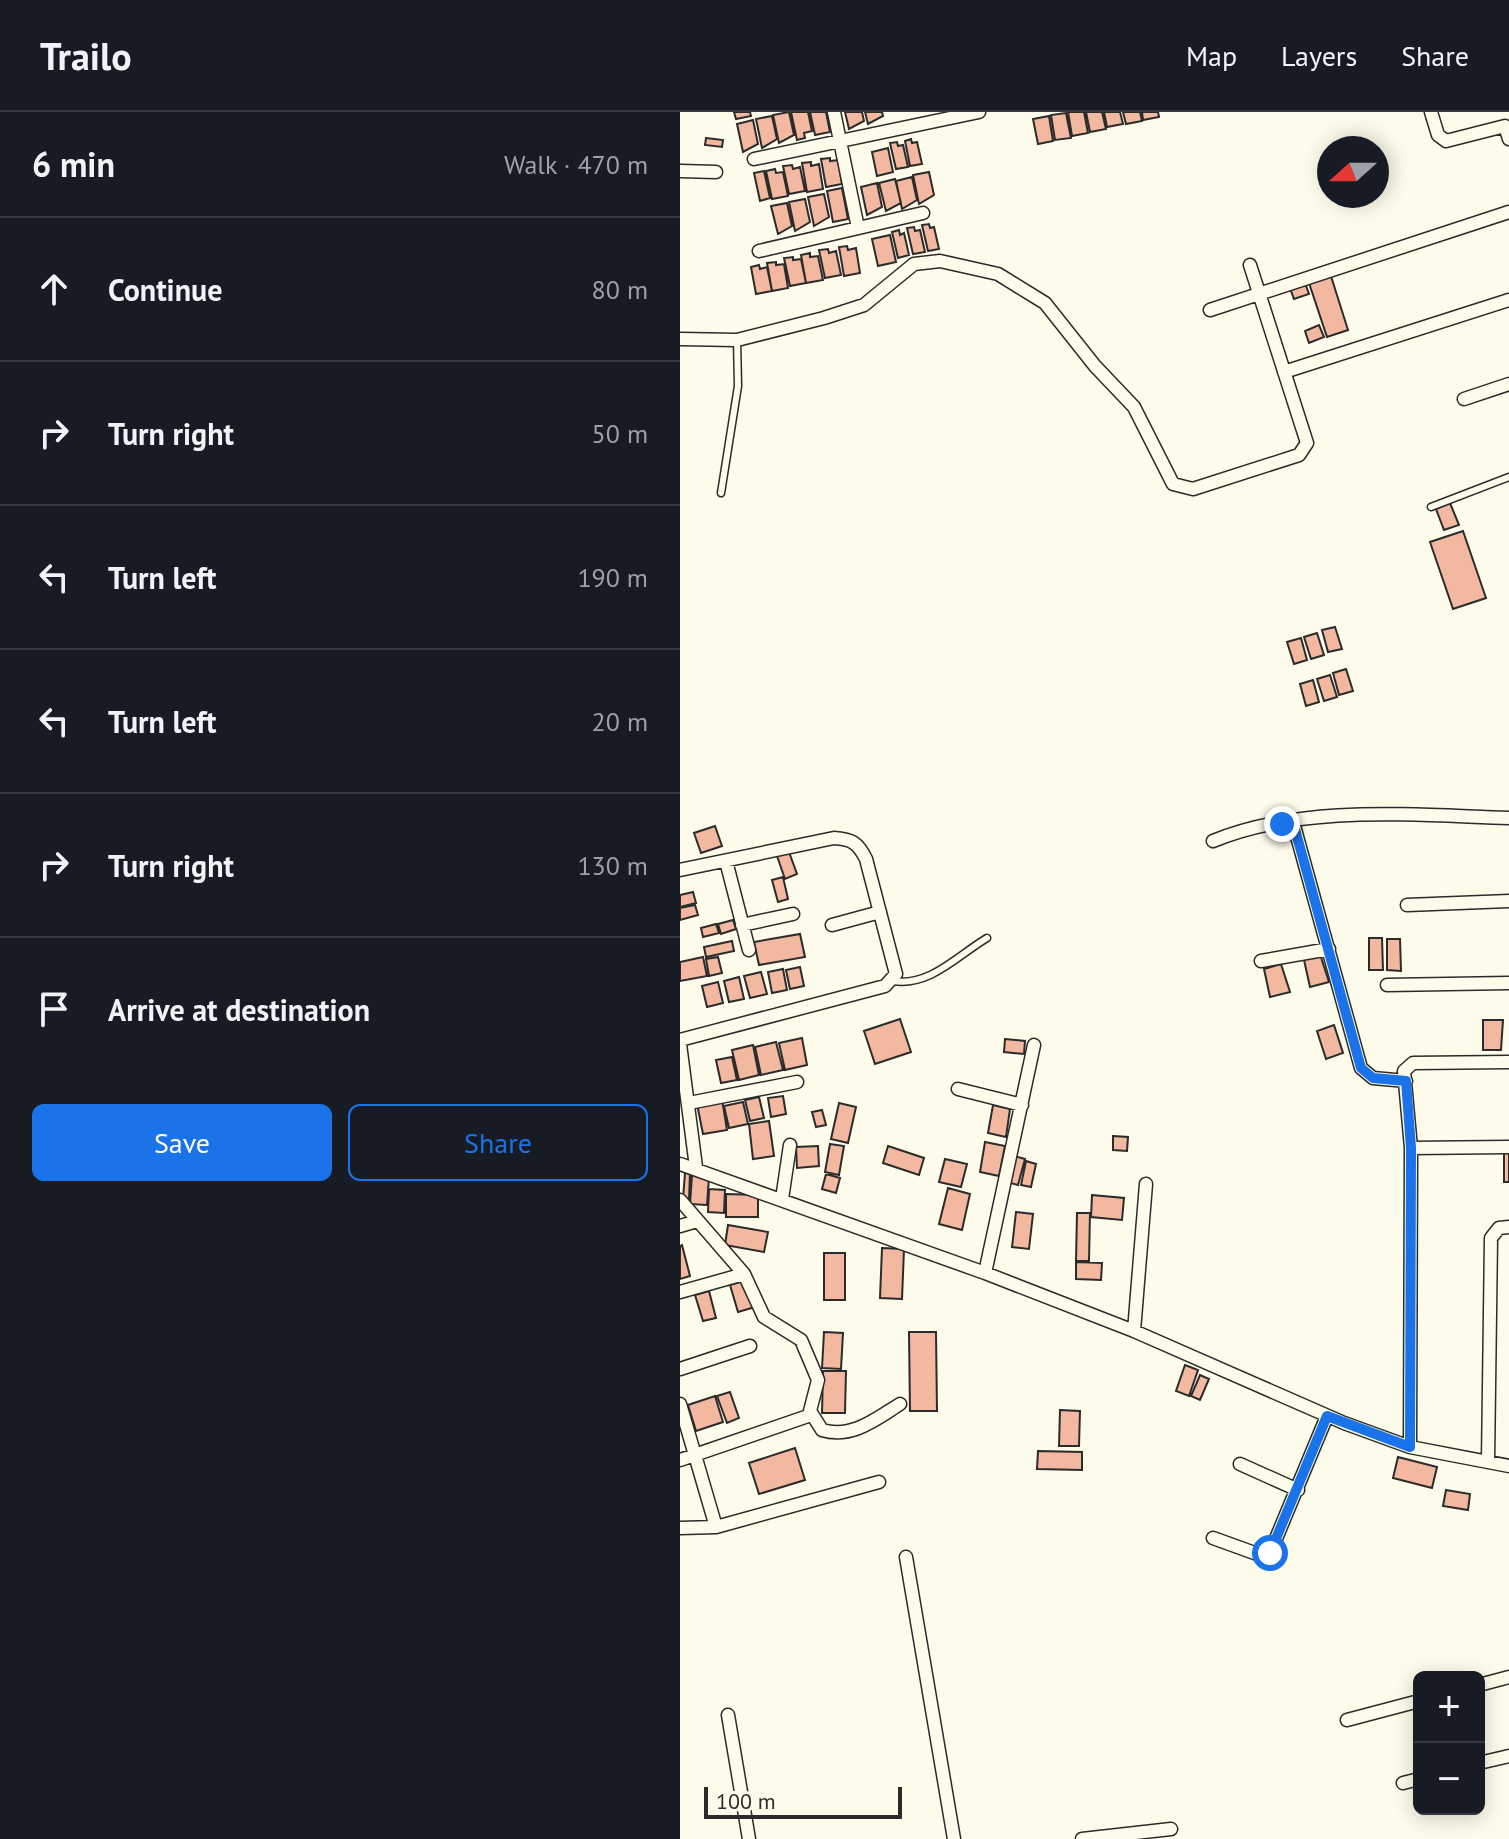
<!DOCTYPE html>
<html lang="en">
<head>
<meta charset="utf-8">
<style>
  body { margin:0; font-family:"PT Sans",sans-serif; background:#20242c; color:#f1f3f6 }
  .controls { position:absolute; right:24px; bottom:24px; display:grid; overflow:hidden; border-radius:12px; box-shadow:0 4px 20px #0003 }
  .controls button { width:72px; height:72px; display:grid; place-items:center; padding:0; border:0; border-bottom:2px solid #363941; background:#171b24; color:#f1f3f6; font:40px sans-serif }
  .compass { position:absolute; left:637px; top:24px; width:72px; height:72px; border-radius:50%; background:#171b24; box-shadow:0 4px 20px #0003; rotate:249deg }
  .scale { position:absolute; left:24px; bottom:20px; width:198px; box-sizing:border-box; padding-left:8px; border:4px solid #2b2b2b; border-top:0; font-size:22px; line-height:28px; white-space:nowrap; color:#2b2b2b; -webkit-text-stroke:6px #fdfbea; paint-order:stroke }
  .stop { position:absolute; width:24px; height:24px; margin:-18px; border:6px solid #1a73e8; border-radius:50%; background:#fff }
  .stop.end { background:#1a73e8; border-color:#fff; box-shadow:0 2px 8px #0008 }
  .list { margin:0; padding:0; list-style:none }
  h2 { display:flex; justify-content:space-between; align-items:center; height:104px; margin:0; padding:0 32px; font-size:34px }
  h2 small { font-size:26px; font-weight:400; color:#9ea1a6 }
  .list li { display:grid; grid-template-columns:52px 1fr auto; gap:24px; align-items:center; box-sizing:border-box; height:144px; padding:0 32px; border-top:2px solid #363941 }
  .list b { display:block; font-size:30px; white-space:nowrap }
  .list em { font-size:26px; font-style:normal; color:#9ea1a6 }
  .actions { display:flex; gap:16px; padding:24px 32px }
  .actions a { flex:1; padding:18px 0; border:2px solid #1a73e8; border-radius:12px; text-align:center; font-size:28px; color:#1a73e8 }
  .actions .main { background:#1a73e8; color:#fff }
  .icon { flex:none; width:44px; height:44px; fill:none; stroke:currentColor; stroke-width:2; stroke-linecap:round; stroke-linejoin:round }
  .map { position:relative; flex:none; width:829px; height:1727px; overflow:hidden }
  header { display:flex; align-items:center; gap:48px; box-sizing:border-box; height:112px; padding:0 40px; background:#171b24; border-bottom:2px solid #363941 }
  header strong { font-size:38px }
  nav { display:flex; gap:44px; margin-inline-start:auto; font-size:28px }
  main { display:flex }
  aside { flex:1; background:#171b24 }
  .map>svg:first-child { display:block }
  .building { fill:#f2b8a0; stroke:#2b2b2b; stroke-width:2 }
  .lines { fill:none; stroke-linecap:round; stroke-linejoin:round }
  .service-casing { stroke:#2b2b2b; stroke-width:9 }
  .minor-casing { stroke:#2b2b2b; stroke-width:15 }
  .service { stroke:#fdfbea; stroke-width:6 }
  .minor { stroke:#fdfbea; stroke-width:12 }
  .route { stroke:#1a73e8; stroke-width:10 }
</style>
</head>
<body>
<header>
<strong>Trailo</strong>
<nav><a>Map</a><a>Layers</a><a>Share</a></nav>
</header>
<main>
<aside>
<h2>6 min<small>Walk · 470 m</small></h2>
<ul class="list">
<li><svg class="icon" aria-label="ahead" viewBox="0 0 24 24"><path d="M12 20V5M6 11l6-6 6 6"/></svg><div><b>Continue</b></div><em>80 m</em></li>
<li><svg class="icon" aria-label="right" viewBox="0 0 24 24"><path d="M7 20v-9h11M14 6l5 5-5 5"/></svg><div><b>Turn right</b></div><em>50 m</em></li>
<li><svg class="icon" aria-label="left" viewBox="0 0 24 24"><path d="M17 20v-9H6M10 6l-5 5 5 5"/></svg><div><b>Turn left</b></div><em>190 m</em></li>
<li><svg class="icon" aria-label="left" viewBox="0 0 24 24"><path d="M17 20v-9H6M10 6l-5 5 5 5"/></svg><div><b>Turn left</b></div><em>20 m</em></li>
<li><svg class="icon" aria-label="right" viewBox="0 0 24 24"><path d="M7 20v-9h11M14 6l5 5-5 5"/></svg><div><b>Turn right</b></div><em>130 m</em></li>
<li><svg class="icon" aria-label="arrive" viewBox="0 0 24 24"><path d="M6 21V4h12l-3 4 3 4H6"/></svg><div><b>Arrive at destination</b></div></li>
</ul>
<div class="actions"><a class="main">Save</a><a>Share</a></div>
</aside>
<div class="map">
<svg width="829" height="1727" viewBox="0 0 829 1727">
  <rect width="100%" height="100%" fill="#fdfbea"/>
  <path class="building" d="M54 0H70L71 4 56 7Z
    M109 0 114 23 99 31 93 3Z
    M111 0H128L132 19 124 21 125 26 117 28Z
    M130 0H146L150 20 135 23Z
    M165 0H182L184 9 169 17Z
    M185 0H202L203 4 188 12Z
    M388 0H404L408 21 392 24Z
    M406 0H422L426 17 410 20Z
    M424 0H440L443 12 427 15Z
    M443 0H460L462 9 446 12Z
    M462 0H478L479 5 463 8Z
    M386 1 391 26 375 28 371 3Z
    M92 4 97 27 82 36 76 7Z
    M369 4 373 29 358 32 353 7Z
    M73 8 78 32 63 40 57 12Z
    M26 26 43 28 42 35 25 33Z
    M231 27 232 31 237 30 242 52 230 54 225 29Z
    M217 30 218 34 223 33 228 55 216 57 210 31Z
    M208 36 213 60 197 64 192 40Z
    M150 46V49L158 48 162 72 146 75 141 47Z
    M131 50V54L139 52 143 77 127 80 122 51Z
    M112 53 113 57 120 55 125 79 109 82 103 54Z
    M95 57 96 61 103 60 108 84 92 87 86 59Z
    M84 59 90 86 80 89 74 61Z
    M249 60 254 83 239 92 233 63Z
    M232 65 237 88 222 97 216 69Z
    M215 67 221 91 206 99 199 71Z
    M197 71 202 95 187 103 181 75Z
    M162 76 168 107 153 110 147 79Z
    M144 82 149 105 134 114 128 85Z
    M125 87 130 110 115 119 109 90Z
    M107 91 112 114 98 122 91 94Z
    M249 112 250 116 254 115 259 137 248 139 242 113Z
    M234 115 235 119 240 118 245 140 233 142 227 116Z
    M219 118 220 123 224 121 229 143 218 146 212 120Z
    M210 123 216 150 198 154 192 127Z
    M167 134 168 138 176 136 180 161 164 164 159 135Z
    M148 137 149 141 156 139 161 163 145 166 139 138Z
    M130 141V145L138 144 143 168 126 171 121 143Z
    M113 145V148L121 147 126 171 110 174 104 146Z
    M96 150V153L104 152 108 176 92 179 87 151Z
    M79 153 80 157 87 155 92 179 76 182 71 155Z
    M650 161 668 218 647 225 628 168Z
    M625 171 629 182 614 187 610 176Z
    M639 213 644 225 629 231 625 219Z
    M770 391 779 413 764 418 756 397Z
    M783 419 806 486 773 497 750 430Z
    M655 515 662 537 648 540 642 518Z
    M637 521 644 543 631 547 624 525Z
    M621 526 627 548 614 552 607 530Z
    M666 557 673 579 659 583 653 561Z
    M650 563 657 585 644 589 637 567Z
    M633 568 639 590 626 594 620 572Z
    M35 714 42 734 21 741 14 721Z
    M109 740 117 762 105 767 97 744Z
    M103 765 108 787 98 790 92 768Z
    M13 780 16 791 0 795V783Z
    M15 793 18 803 0 808V796Z
    M53 808 56 817 41 822 38 812Z
    M36 812 39 821 23 825 21 816Z
    M120 822 125 845 79 853 74 830Z
    M689 826H702L703 858H689Z
    M707 827H720L721 859 707 858Z
    M52 829 54 839 26 845 24 835Z
    M640 842 649 870 630 875 624 848Z
    M23 845 27 864 0 869V850Z
    M38 845 42 861 29 864 26 847Z
    M601 852 610 880 590 885 584 857Z
    M120 855 124 874 110 877 106 858Z
    M103 857 107 878 92 881 88 860Z
    M81 860 87 882 70 886 64 864Z
    M59 865 64 887 49 890 44 869Z
    M38 870 43 891 27 895 22 874Z
    M220 907 231 940 195 952 184 919Z
    M803 908H823L821 938H803Z
    M654 913 663 941 646 947 637 919Z
    M122 926 127 953 105 958 99 931Z
    M325 927 345 929 344 942 324 940Z
    M96 930 103 958 81 963 75 935Z
    M73 933 79 963 59 968 52 938Z
    M52 945 57 968 41 971 36 948Z
    M103 984 106 1002 91 1005 88 986Z
    M79 985 84 1006 70 1009 65 988Z
    M42 987 47 1018 23 1022 17 992Z
    M63 990 68 1012 49 1016 44 994Z
    M159 991 176 995 168 1031 151 1027Z
    M313 993 330 997 326 1025 308 1021Z
    M142 998 146 1013 136 1015 132 1000Z
    M89 1009 94 1044 73 1047 69 1012Z
    M433 1024 448 1025 447 1039 433 1038Z
    M305 1030 325 1034 319 1064 300 1060Z
    M150 1032 164 1034 159 1063 145 1060Z
    M138 1034 139 1054 117 1056 116 1035Z
    M208 1034 244 1046 239 1063 203 1051Z
    M824 1041H829V1070H824Z
    M334 1044 345 1047 338 1073 327 1070Z
    M265 1047 287 1052 281 1075 259 1070Z
    M346 1049 356 1052 351 1075 341 1073Z
    M5 1061H10L9 1088 3 1087Z
    M146 1062 160 1066 156 1081 142 1077Z
    M12 1063 29 1065 27 1093 10 1092Z
    M268 1076 290 1082 282 1118 259 1112Z
    M29 1077 45 1078 44 1101 28 1100Z
    M46 1082 78 1083V1105H46Z
    M412 1083 444 1086 442 1108 411 1105Z
    M336 1100 353 1102 349 1137 332 1135Z
    M397 1101H410L409 1149H396Z
    M48 1113 88 1120 84 1140 45 1133Z
    M2 1133 10 1164 0 1167V1134Z
    M202 1136 224 1137 222 1187 200 1186Z
    M144 1141H165V1188H144Z
    M396 1150 422 1151 421 1168 396 1167Z
    M67 1168 75 1195 58 1200 50 1173Z
    M29 1179 36 1206 23 1209 15 1183Z
    M144 1220 163 1221 161 1257 142 1256Z
    M229 1220H256L257 1299H230Z
    M505 1253 518 1258 509 1284 496 1279Z
    M143 1259H166L165 1301H142Z
    M520 1263 529 1267 520 1288 511 1284Z
    M50 1280 59 1306 47 1311 37 1284Z
    M35 1284 43 1310 16 1319 8 1293Z
    M380 1298 400 1299 399 1334H379Z
    M115 1336 125 1368 79 1382 69 1351Z
    M358 1339 402 1340V1358L357 1357Z
    M718 1345 757 1355 752 1376 713 1366Z
    M766 1378 790 1382 788 1398 763 1394Z"/>
  <g class="lines">
    <g class="service-casing">
      <path id="service" d="M41 381 58 274 57 228
        M751 395 829 365
        M213 869C250 875 278 843 307 826"/>
    </g>
    <g class="minor-casing">
      <path id="minor" d="M154 0 178 116
        M751 0 758 23 766 29 825 14 829 27
        M74 47 299 0
        M0 59 36 60
        M79 139 243 101
        M530 198 829 100
        M0 227 57 228 144 206 184 193 234 152 260 149 318 162 365 191 415 254 454 295 493 372 513 377 619 343 627 331 570 153
        M604 260 829 188
        M784 287 829 272
        M613 710 681 956 693 966 726 969
        M533 729C624 692 732 703 829 706
        M46 749 69 838
        M0 758 154 726C172 727 178 731 186 747L216 862 205 874 0 928
        M727 793 829 789
        M62 813 113 802
        M152 813 200 800
        M581 849 649 837
        M707 873 829 871
        M0 932 16 1055
        M278 977 342 993
        M9 991 117 970
        M731 1036 829 1035
        M0 1052 305 1161 454 1219 664 1311 730 1335 829 1354
        M102 1087 110 1033
        M0 1088 64 1162 84 1205 121 1228 138 1268 130 1299 142 1318C172 1327 196 1307 220 1292
        M0 1114 17 1109
        M305 1161 354 933
        M0 1180 64 1162
        M454 1219 466 1072
        M0 1257 70 1234
        M0 1292 36 1415
        M730 1335 731 1036 724 959 733 951 829 950
        M0 1348 131 1303
        M808 1350 811 1126 819 1116 829 1115
        M560 1352 618 1378
        M0 1416 36 1415 199 1370
        M533 1426 580 1443 590 1441 647 1304
        M226 1445 274 1727
        M799 1573 829 1565
        M48 1603 69 1727
        M667 1608 739 1589
        M799 1651 829 1644
        M723 1671 739 1667
        M402 1727 491 1717"/>
    </g>
    <use href="#service" class="service"/>
    <use href="#minor" class="minor"/>
  </g>
  <g class="lines">
    <path class="route" d="M590 1441 647 1304 730 1335 731 1036 726 969 693 966 681 956 613 710 602 712"/>
  </g>
</svg>
<div class="controls">
<button>+</button>
<button>−</button>
</div>
<svg class="compass" viewBox="-18 -18 36 36"><path d="M0-13l5 13h-10z" fill="#e53935"/><path d="M0 13l5-13h-10z" fill="#9ea1a6"/></svg>
<div class="scale">100 m</div>
<div class="stop" style="left:590px;top:1441px"></div>
<div class="stop end" style="left:602px;top:712px"></div>
</div>
</main>
</body>
</html>
